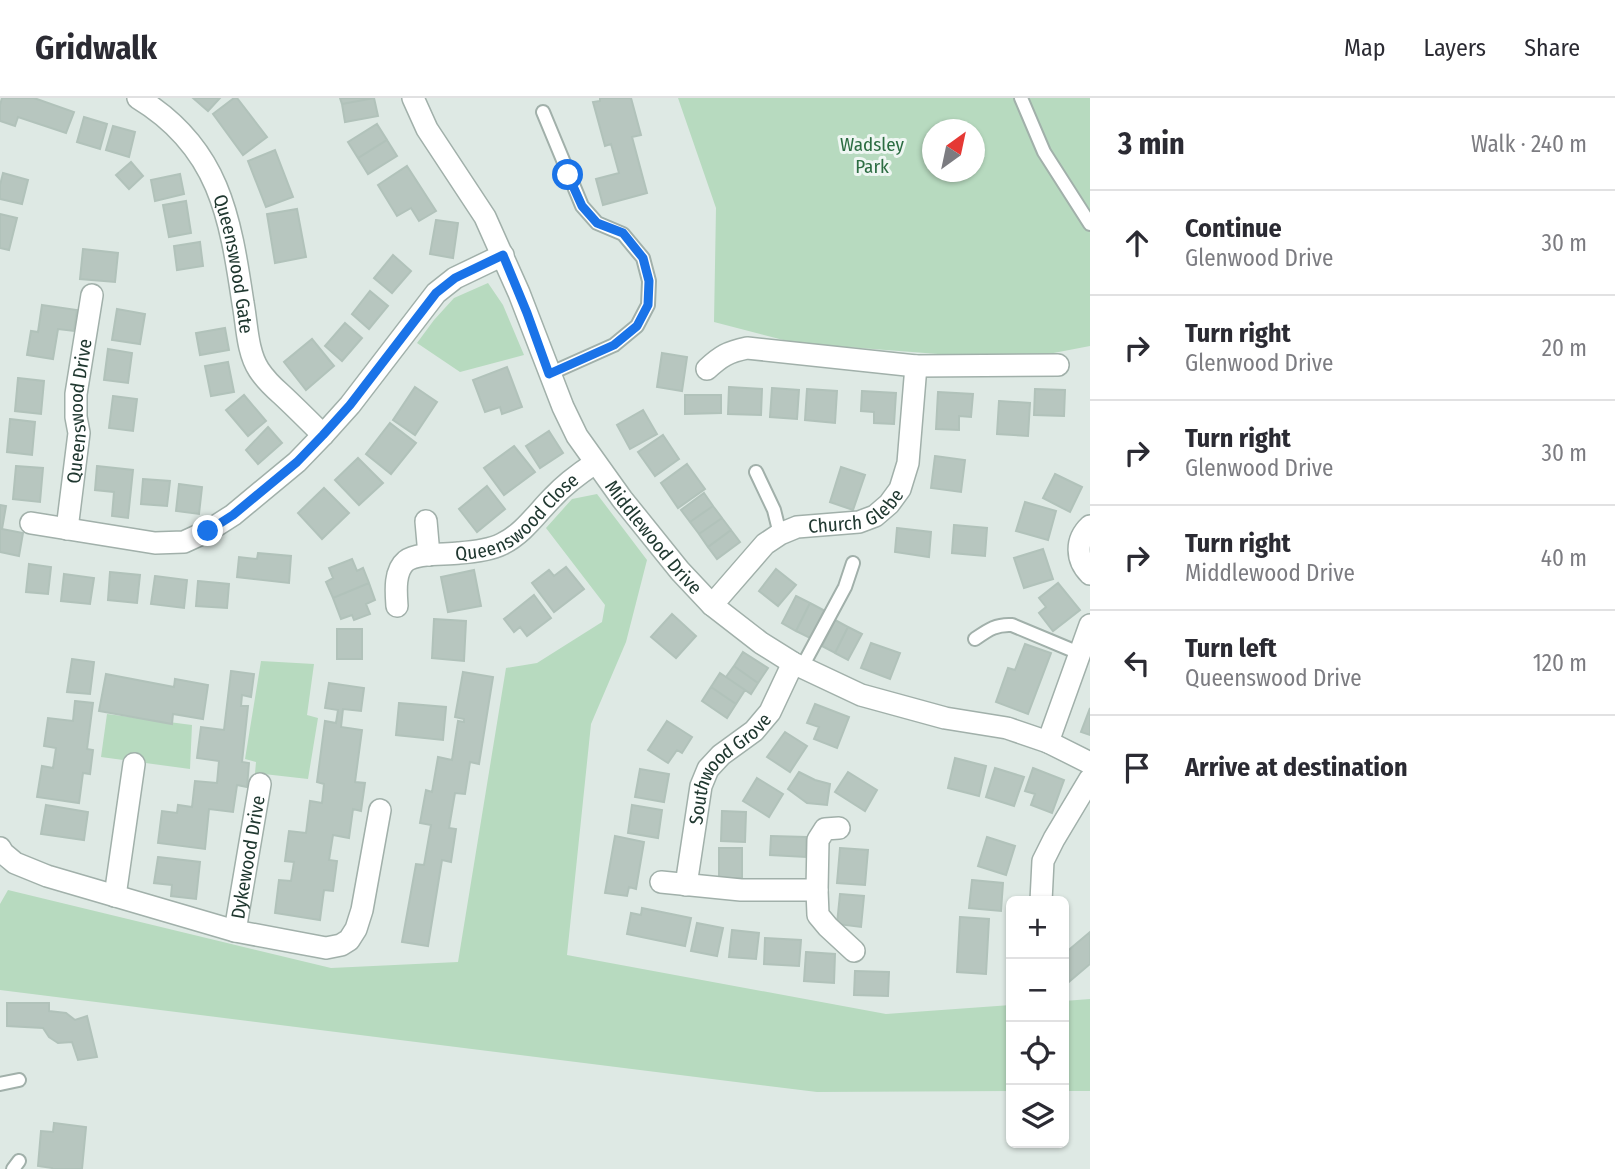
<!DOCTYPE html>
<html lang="en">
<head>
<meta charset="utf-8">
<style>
  body { margin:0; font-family:"Fira Sans Condensed",sans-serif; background:#f7f7f7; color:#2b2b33 }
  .controls { position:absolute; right:21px; bottom:21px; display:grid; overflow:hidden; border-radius:10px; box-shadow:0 2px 5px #0004 }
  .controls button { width:63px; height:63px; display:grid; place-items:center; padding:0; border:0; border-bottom:2px solid #e1e1e2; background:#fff; color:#2b2b33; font:35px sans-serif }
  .compass { position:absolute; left:922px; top:21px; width:63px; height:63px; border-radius:50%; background:#fff; box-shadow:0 2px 5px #0004; rotate:33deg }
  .stop { position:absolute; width:21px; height:21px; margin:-16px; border:5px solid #1a73e8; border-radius:50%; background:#fff }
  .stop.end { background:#1a73e8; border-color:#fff; box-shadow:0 2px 7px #0008 }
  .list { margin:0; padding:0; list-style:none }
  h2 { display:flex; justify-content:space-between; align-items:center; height:91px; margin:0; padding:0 28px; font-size:30px }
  h2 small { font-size:23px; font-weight:400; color:#7c7c81 }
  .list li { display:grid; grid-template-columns:46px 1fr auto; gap:21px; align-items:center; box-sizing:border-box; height:105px; padding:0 28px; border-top:2px solid #e1e1e2 }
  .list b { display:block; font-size:26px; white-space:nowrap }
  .list p { margin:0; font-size:23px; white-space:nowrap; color:#7c7c81 }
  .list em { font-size:23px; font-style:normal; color:#7c7c81 }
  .icon { flex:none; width:38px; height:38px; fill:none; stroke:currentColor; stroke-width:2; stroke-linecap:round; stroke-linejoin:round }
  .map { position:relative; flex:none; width:1090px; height:1071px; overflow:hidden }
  header { display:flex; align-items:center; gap:42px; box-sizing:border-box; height:98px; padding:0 35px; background:#fff; border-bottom:2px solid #e1e1e2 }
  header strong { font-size:33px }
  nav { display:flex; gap:38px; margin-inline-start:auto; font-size:24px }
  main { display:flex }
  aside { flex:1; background:#fff }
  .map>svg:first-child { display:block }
  .green { fill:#b7dabf; fill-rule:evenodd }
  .building { fill:#b7c6bf; stroke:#b1c2ba; stroke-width:2 }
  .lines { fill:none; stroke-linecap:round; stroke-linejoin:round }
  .lane-casing { stroke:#a1b0aa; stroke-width:16 }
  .street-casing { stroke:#a1b0aa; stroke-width:24 }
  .lane { stroke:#fff; stroke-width:12 }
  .street { stroke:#fff; stroke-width:21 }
  .route { stroke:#1a73e8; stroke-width:9 }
  .labels { text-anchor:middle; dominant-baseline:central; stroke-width:6; stroke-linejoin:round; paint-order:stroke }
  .park-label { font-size:19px; fill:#2c6d42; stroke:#eef6f2 }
  .street-label { font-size:19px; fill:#203830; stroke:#eef6f2 }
</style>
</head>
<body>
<header>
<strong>Gridwalk</strong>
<nav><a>Map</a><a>Layers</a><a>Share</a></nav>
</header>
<main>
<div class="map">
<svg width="1090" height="1071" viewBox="0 0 1090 1071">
  <rect width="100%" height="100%" fill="#dee9e4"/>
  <path class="green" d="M678 0H1090V248L1043 257 938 256 795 245 714 224 716 110ZM932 32H974V74H932Z
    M488 185 503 207 524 257 460 274 417 245 434 222 454 200Z
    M597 396 647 462 626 544 591 626 567 857 886 916 1011 907V993L817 994 0 892V806L8 792 331 870 458 864 506 570 537 565 602 524 605 507 546 430 572 401Z
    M261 563 314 566 307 617 318 620 308 681 255 675 256 664 245 661Z
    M107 616 192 627 190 671 101 659Z
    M1090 901V993H1064V903Z"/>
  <path class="building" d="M2 0H34L74 14 66 35 18 19 15 28 0 23V7Z
    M193 0H220L208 13Z
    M234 0H237L267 39 243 57 213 16Z
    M340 0H374L342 6Z
    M374 0 378 18 345 24 342 6Z
    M600 0H631L641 37 632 39 647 95 603 107 596 81 619 75 611 46 605 48 593 4 600 3Z
    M84 19 107 26 100 51 77 44Z
    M377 26 387 42 358 60 348 44Z
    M113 28 135 34 129 59 106 52Z
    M387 42 397 58 368 76 358 60Z
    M275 52 293 99 266 109 248 63Z
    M131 64 143 78 129 91 116 77Z
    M407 68 436 113 419 123 411 110 397 118 378 87Z
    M3 75 28 82 22 106 0 101V87Z
    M180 76 184 96 155 103 151 82Z
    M186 103 191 135 169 139 163 107Z
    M297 111 306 159 275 165 267 116Z
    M0 116 17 120 9 152 0 150Z
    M436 122 458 125 453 160 430 156Z
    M200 144 203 168 177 172 174 148Z
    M83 151 118 155 115 184 80 181Z
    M393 157 411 173 392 195 374 180Z
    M370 193 388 208 369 231 352 216Z
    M42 207 77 212 74 233 58 231 53 261 27 257 31 233 38 234Z
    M117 211 145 216 140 246 112 242Z
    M345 225 362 240 342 263 325 248Z
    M225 230 229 252 200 257 196 235Z
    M312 241 334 268 306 292 284 264Z
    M108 251 132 255 128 285 104 282Z
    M662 255 687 259 682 293 657 289Z
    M228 264 234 294 211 298 205 268Z
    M507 269 522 309 502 316 500 309 485 314 473 282Z
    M18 280 44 283 41 316 15 313Z
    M415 289 437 304 415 337 393 322Z
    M729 289 762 291 761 317 728 316Z
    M772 290 799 292 797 321 770 319Z
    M807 291 837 293 835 325 805 322Z
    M1035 291 1065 292 1064 318 1034 317Z
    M862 293 896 295 894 326 874 325V314L861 313Z
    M938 294 973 296 971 319 959 318V332L936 331Z
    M244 297 266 323 248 338 226 312Z
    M685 297H721V315L685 316Z
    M113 298 137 301 133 333 109 330Z
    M999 303 1030 305 1028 338 997 336Z
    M643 312 657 336 630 351 617 327Z
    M10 321 35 324 32 357 7 354Z
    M390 325 416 345 391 376 366 356Z
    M268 329 282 345 258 366 246 352Z
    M549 333 563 355 540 370 526 348Z
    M663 337 679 361 655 378 638 354Z
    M514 348 535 374 504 397 484 370Z
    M935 358 965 362 961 394 931 390Z
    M358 360 383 385 359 407 335 382Z
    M687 366 705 391 678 410 661 385Z
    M16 368 43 370 40 404 13 401Z
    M97 368 133 372 128 420 112 418 114 394 95 392Z
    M841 369 865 377 853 412 830 404Z
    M1055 376 1082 389 1070 414 1043 400Z
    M143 381 170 383 167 408 141 406Z
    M179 386 202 389 199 416 176 413Z
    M487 388 505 411 477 434 459 411Z
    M324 390 349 415 322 441 298 415Z
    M704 395 713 408 690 424 681 412Z
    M1025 404 1056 413 1048 442 1016 433Z
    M0 407 6 408 2 431 23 435 19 458 0 454Z
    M713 408 722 420 699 436 690 424Z
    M722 420 731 432 708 449 699 436Z
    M954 427 987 430 985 458 952 455Z
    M897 430 931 434 929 459 895 454Z
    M731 432 740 444 717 461 708 449Z
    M1043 451 1053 481 1024 490 1014 460Z
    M258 455 291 458 289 485 237 479 239 459 257 461Z
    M352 461 357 473 363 470 369 485 333 500 326 484 333 480 329 470Z
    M29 466 51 469 48 496 26 494Z
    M566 469 584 491 554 514 532 485 549 472 554 478Z
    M776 471 796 487 778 508 759 493Z
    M474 472 481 508 448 514 441 479Z
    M110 474 140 477 137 505 108 502Z
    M64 476 94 480 90 506 61 503Z
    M155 478 187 482 184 510 151 506Z
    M198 483 229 486 227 510 196 508Z
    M369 485 375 502 366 506 370 516 354 522 352 517 341 521 333 500Z
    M1058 485 1080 512 1053 533 1039 515 1046 509 1039 500Z
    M534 497 551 520 527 538 520 529 514 534 504 521Z
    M796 498 810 505 796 533 782 525Z
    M810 505 825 513 810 540 796 533Z
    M672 516 696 538 676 560 651 539Z
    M434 521 466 523 464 563 432 560Z
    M835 522 848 529 835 555 822 548Z
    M848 529 862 536 848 562 835 555Z
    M337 531H362V561H337Z
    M871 545 900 555 890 581 861 570Z
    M1025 546 1051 555 1028 616 996 604 1008 570 1015 572Z
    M743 554 768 570 758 585 734 568Z
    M72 561 94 564 90 596 67 594Z
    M734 568 758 585 751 596 726 579Z
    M231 573 254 576 251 599 242 597 241 608H248L242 664 249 665 247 689 237 687 233 714 209 711 205 751 158 745 162 713 177 715 178 707 192 709 195 683 217 685 219 663 197 660 201 629 224 632Z
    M463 574 493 579 479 666 470 664 465 696 455 695 449 730 456 731 451 764 442 762 428 848 402 844 416 766 424 767 431 727 420 725 426 692 432 694 438 659 452 662 458 623 464 624V621L455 619Z
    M720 575 745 592 736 606 711 589Z
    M106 576 174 589 175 581 208 587 203 621 173 616 172 626 99 613Z
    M329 585 364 590 361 613 343 611 341 629 362 632 355 684 365 685 361 713 353 711 349 740 333 737 329 762 337 763 333 793 324 792 320 822 275 815 279 782 291 783 294 764 285 763 289 733 306 735 310 703 322 705 324 686 317 684 325 623 336 625 338 612 325 610Z
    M711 589 736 606 727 620 702 603Z
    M75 603 93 605 87 651 93 652 90 676 83 675 79 705 37 699 42 668 53 670 56 650 44 648 48 620 73 623Z
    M399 605 446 609 443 642 396 637Z
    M815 606 849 619 837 650 814 641 819 629 807 625Z
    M1090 610V637L1081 634Z
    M667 623 692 639 682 655 677 652 668 665 648 652Z
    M785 634 807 648 790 674 767 659Z
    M955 660 986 668 979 698 948 690Z
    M995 670 1024 679 1014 708 986 699Z
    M1033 670 1064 682 1052 715 1031 707 1035 696 1025 693Z
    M640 671 669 676 664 704 635 699Z
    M799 674 815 682 830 686 827 707 807 705 788 691Z
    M848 674 877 692 865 713 835 694Z
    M757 680 783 696 769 719 743 703Z
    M46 707 88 714 84 742 41 736Z
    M632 707 662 712 658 740 628 735Z
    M722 713 746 714 745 744 721 743Z
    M615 738 644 744 636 791 629 789 627 798 605 795Z
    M771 738 806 739V759L770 757Z
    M987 739 1015 748 1006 777 978 768Z
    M719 750H742V780H719Z
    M840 750 868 752 865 787 837 785Z
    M158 759 200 764 196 801 171 798 172 787 154 785Z
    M972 782 1003 785 1001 813 969 810Z
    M840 796 864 798 861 829 837 826Z
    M642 810 691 820 685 848 627 836 631 815 641 817Z
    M960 819 989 821 986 876 957 874Z
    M697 825 723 830 717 858 691 853Z
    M732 832 759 835 756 861 729 859Z
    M1090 834V866L1064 888V856Z
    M765 840 801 842 799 868 764 866Z
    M806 854 835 856 834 885 804 883Z
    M855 873 889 874 888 898 854 897Z
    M7 905H49V913L66 915 75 922 87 918 97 959 78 962 72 944 58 945 49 939 43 930 7 928Z
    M54 1025 86 1029 82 1071H52V1070L38 1068 41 1033 53 1034Z"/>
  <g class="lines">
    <g class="lane-casing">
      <path id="lane" d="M1021 0 1044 54 1090 126
        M543 14 582 108 597 125 623 136 643 160 649 183 648 207 637 228 614 247 549 276
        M756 374 774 412 780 436
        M975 541C988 532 996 526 1012 527L1079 555
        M802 569 845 489 853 465
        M0 986 19 982
        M13 1071 19 1063"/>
    </g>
    <g class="street-casing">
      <g id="street">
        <path id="s1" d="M138 0C219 49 230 118 243 205 247 226 247 254 259 272 265 281 273 289 281 296 295 309 309 323 323 337"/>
        <path id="s2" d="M413 0 427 31 485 119 519 195 563 309 577 338 622 401 680 473 712 507 761 545 793 565 861 597 945 620 1007 630 1048 644 1090 665"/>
        <path d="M707 271C721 258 728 254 747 250L916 268 1058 267"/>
        <path d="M426 423 429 457"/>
        <path d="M31 425 155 445 184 444 208 433 233 417 297 364 323 337 350 307 436 195 455 180 503 157"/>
        <path d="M1090 428C1075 442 1076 462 1090 476"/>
        <path id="s3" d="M67 431 79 335 76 319V296L92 197"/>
        <path id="s4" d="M712 507 765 446 780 436 797 429 859 424 875 418 889 406 900 391 908 365 916 268"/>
        <path id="s5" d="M397 508C396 494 394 473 406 463 418 454 445 457 459 455 473 454 490 452 502 446 523 436 537 415 553 399 565 386 580 375 595 365"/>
        <path d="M1048 644 1090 527"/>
        <path d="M839 730 825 731 818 742 817 792 818 817 828 829 854 853"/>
        <path d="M0 750 3 755 15 765 47 778 235 833 326 850 341 847 349 842 356 831 362 812 380 712"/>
        <path d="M661 784 741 792H817"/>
        <path id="s6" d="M686 787 701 688 708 671 721 657 754 633 770 614 793 565"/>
        <path d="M115 798 134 666"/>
        <path d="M1041 803 1043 763 1054 741 1090 681"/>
        <path id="s7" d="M235 833 260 686"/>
      </g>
    </g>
    <use href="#lane" class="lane"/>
    <use href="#street" class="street"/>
  </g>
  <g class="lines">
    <path class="route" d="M208 433 233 417 297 364 323 337 350 307 436 195 455 180 503 157 527 215 549 276 614 247 637 228 648 207 649 183 643 160 623 135 597 125 582 108 568 77"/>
  </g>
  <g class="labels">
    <g class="park-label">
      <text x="872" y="46">Wadsley<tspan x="872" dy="22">Park</tspan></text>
    </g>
    <g class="street-label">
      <text stroke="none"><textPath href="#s1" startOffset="200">Queenswood Gate</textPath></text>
      <text stroke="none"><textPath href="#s3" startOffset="119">Queenswood Drive</textPath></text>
      <text stroke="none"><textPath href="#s4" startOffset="180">Church Glebe</textPath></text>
      <text stroke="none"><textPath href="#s5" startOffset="172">Queenswood Close</textPath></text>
      <text stroke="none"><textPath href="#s2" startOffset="504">Middlewood Drive</textPath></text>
      <text stroke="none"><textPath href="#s6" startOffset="130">Southwood Grove</textPath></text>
      <text stroke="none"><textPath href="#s7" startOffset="75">Dykewood Drive</textPath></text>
    </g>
  </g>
</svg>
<div class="controls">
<button>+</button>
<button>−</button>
<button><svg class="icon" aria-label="locate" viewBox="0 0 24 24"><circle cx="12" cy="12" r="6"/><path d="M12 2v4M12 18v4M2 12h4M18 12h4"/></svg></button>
<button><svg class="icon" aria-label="layers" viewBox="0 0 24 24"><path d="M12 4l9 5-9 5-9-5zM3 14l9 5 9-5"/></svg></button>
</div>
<svg class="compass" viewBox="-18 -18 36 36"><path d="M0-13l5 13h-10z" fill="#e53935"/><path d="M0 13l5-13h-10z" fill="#7c7c81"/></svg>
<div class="stop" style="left:568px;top:77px"></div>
<div class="stop end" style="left:208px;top:433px"></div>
</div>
<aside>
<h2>3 min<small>Walk · 240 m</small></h2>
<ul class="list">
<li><svg class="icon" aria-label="ahead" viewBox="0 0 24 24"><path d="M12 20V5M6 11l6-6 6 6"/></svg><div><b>Continue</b><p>Glenwood Drive</p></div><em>30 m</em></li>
<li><svg class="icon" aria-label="right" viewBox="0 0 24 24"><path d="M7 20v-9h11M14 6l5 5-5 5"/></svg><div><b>Turn right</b><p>Glenwood Drive</p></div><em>20 m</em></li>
<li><svg class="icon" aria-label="right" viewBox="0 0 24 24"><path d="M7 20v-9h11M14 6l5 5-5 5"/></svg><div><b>Turn right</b><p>Glenwood Drive</p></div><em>30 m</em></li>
<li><svg class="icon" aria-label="right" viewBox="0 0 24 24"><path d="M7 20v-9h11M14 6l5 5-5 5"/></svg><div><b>Turn right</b><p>Middlewood Drive</p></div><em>40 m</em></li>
<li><svg class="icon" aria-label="left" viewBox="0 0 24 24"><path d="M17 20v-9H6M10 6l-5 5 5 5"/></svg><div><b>Turn left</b><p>Queenswood Drive</p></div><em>120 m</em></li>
<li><svg class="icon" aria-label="arrive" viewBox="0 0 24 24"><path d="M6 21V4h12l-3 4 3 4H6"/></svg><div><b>Arrive at destination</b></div></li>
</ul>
</aside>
</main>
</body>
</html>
